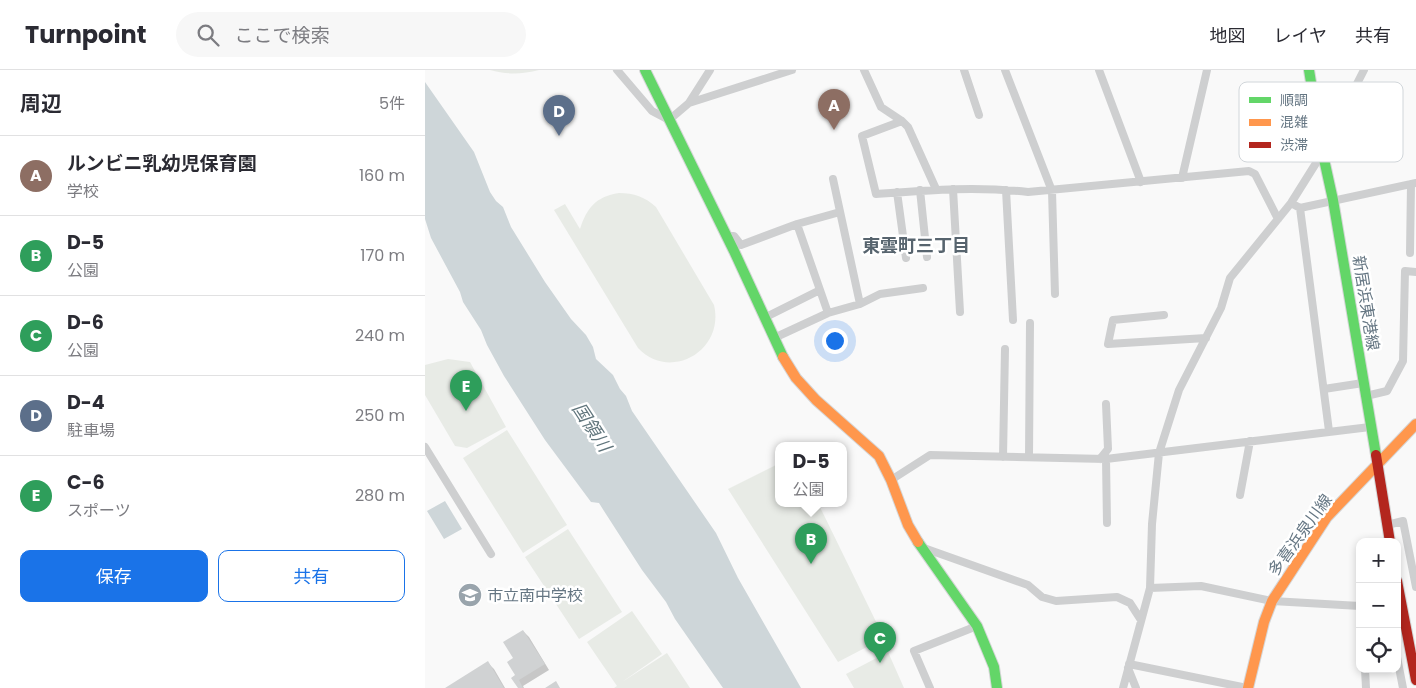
<!DOCTYPE html>
<html lang="ja">
<head>
<meta charset="utf-8">
<style>
  body { margin:0; font-family:Poppins,"Noto Sans JP",sans-serif; background:#f7f7f7; color:#2b2b33 }
  .controls { position:absolute; right:15px; bottom:15px; display:grid; overflow:hidden; border-radius:10px; box-shadow:0 2px 8px #0003 }
  .controls button { width:45px; height:45px; display:grid; place-items:center; padding:0; border:0; border-bottom:1px solid #e1e1e2; background:#fff; color:#2b2b33; font:25px sans-serif }
  .you { position:absolute; left:409px; top:270px; width:18px; height:18px; margin:-12px; border:4px solid #fff; border-radius:50%; background:#1a73e8; box-shadow:0 0 0 8px #1a73e833 }
  .badge { display:grid; place-items:center; width:32px; height:32px; border-radius:50%; background:#1a73e8; color:#fff; font-size:16px; font-weight:700 }
  .pin { position:absolute; translate:-50% -41px; filter:drop-shadow(0 1px 2px #0008) }
  .pin::after { content:''; position:absolute; top:26px; width:18px; height:15px; background:inherit; clip-path:polygon(0 0,100% 0,50% 100%) }
  .popup { position:absolute; left:350px; top:372px; width:72px; height:65px; box-sizing:border-box; display:grid; place-content:center; border-radius:10px; background:#fff; filter:drop-shadow(0 1px 4px #0005); font-size:16px; white-space:nowrap; color:#7c7c81 }
  .popup b { font-size:19px; color:#2b2b33 }
  .popup::after { content:''; position:absolute; left:50%; top:100%; margin-left:-10px; border:10px solid transparent; border-top-color:#fff }
  .list { margin:0; padding:0; list-style:none }
  h2 { display:flex; justify-content:space-between; align-items:center; height:65px; margin:0; padding:0 20px; font-size:21px }
  h2 small { font-size:16px; font-weight:400; color:#7c7c81 }
  .list li { display:grid; grid-template-columns:32px 1fr auto; gap:15px; align-items:center; box-sizing:border-box; height:80px; padding:0 20px; border-top:1px solid #e1e1e2 }
  .list b { display:block; font-size:19px; white-space:nowrap }
  .list p { margin:0; font-size:16px; white-space:nowrap; color:#7c7c81 }
  .list em { font-size:16px; font-style:normal; color:#7c7c81 }
  .actions { display:flex; gap:10px; padding:15px 20px }
  .actions a { flex:1; padding:11px 0; border:1px solid #1a73e8; border-radius:10px; text-align:center; font-size:18px; color:#1a73e8 }
  .actions .main { background:#1a73e8; color:#fff }
  .icon { flex:none; width:28px; height:28px; fill:none; stroke:currentColor; stroke-width:2; stroke-linecap:round; stroke-linejoin:round }
  .map { position:relative; flex:none; width:991px; height:618px; overflow:hidden }
  header { display:flex; align-items:center; gap:30px; box-sizing:border-box; height:70px; padding:0 25px; background:#fff; border-bottom:1px solid #e1e1e2 }
  header strong { font-size:24px }
  nav { display:flex; gap:28px; margin-inline-start:auto; font-size:18px }
  .search { width:350px; height:45px; background:#f7f7f7; display:flex; align-items:center; gap:12px; box-sizing:border-box; padding:0 18px; border-radius:28px; color:#7c7c81; font-size:19px }
  main { display:flex }
  aside { flex:1; background:#fff }
  .map>svg:first-child { display:block }
  .green { fill:#e8ebe6 }
  .water { fill:#ced6d9 }
  .shadow { fill:#0003 }
  .building { fill:#d0d2d3 }
  .lines { fill:none; stroke-linecap:round; stroke-linejoin:round }
  .fast-casing { stroke:#d5d6d7; stroke-width:12 }
  .slow-casing { stroke:#d5d6d7; stroke-width:12 }
  .jam-casing { stroke:#d5d6d7; stroke-width:12 }
  .street { stroke:#cecfd0; stroke-width:8 }
  .fast { stroke:#63d668; stroke-width:10 }
  .slow { stroke:#ff974d; stroke-width:10 }
  .jam { stroke:#b3261e; stroke-width:10 }
  .labels { text-anchor:middle; dominant-baseline:central; stroke-width:5; stroke-linejoin:round; paint-order:stroke }
  .street-label { font-size:16px; fill:#657683; stroke:#fff }
  .poi-label { font-size:16px; fill:#657683; stroke:#fff; text-anchor:start }
  .neighbourhood-label { font-size:18px; font-weight:bold; fill:#57646e; stroke:#fff }
  .water-label { font-size:18px; font-style:italic; fill:#60757c; stroke:#fff }
  .key { fill:#fff; stroke:#d1d6da; stroke-width:1 }
  .key-label { font-size:14px; fill:#657683 }
</style>
</head>
<body>
<header>
<strong>Turnpoint</strong>
<div class="search"><svg class="icon" aria-label="search" viewBox="0 0 24 24"><circle cx="10" cy="10" r="6"/><path d="M15 15l6 6"/></svg>ここで検索</div>
<nav><a>地図</a><a>レイヤ</a><a>共有</a></nav>
</header>
<main>
<aside>
<h2>周辺<small>5件</small></h2>
<ul class="list">
<li><span class="badge" style="background:#8d6e63">A</span><div><b>ルンビニ乳幼児保育園</b><p>学校</p></div><em>160 m</em></li>
<li><span class="badge" style="background:#2e9e5b">B</span><div><b>D-5</b><p>公園</p></div><em>170 m</em></li>
<li><span class="badge" style="background:#2e9e5b">C</span><div><b>D-6</b><p>公園</p></div><em>240 m</em></li>
<li><span class="badge" style="background:#5c6f8a">D</span><div><b>D-4</b><p>駐車場</p></div><em>250 m</em></li>
<li><span class="badge" style="background:#2e9e5b">E</span><div><b>C-6</b><p>スポーツ</p></div><em>280 m</em></li>
</ul>
<div class="actions"><a class="main">保存</a><a>共有</a></div>
</aside>
<div class="map">
<svg width="991" height="618" viewBox="0 0 991 618">
  <rect width="100%" height="100%" fill="#f9f9f9"/>
  <path class="green" d="M65 0H114C98 4 82 5 65 0Z
    M194 123C209 123 220 127 231 137L289 235C300 281 245 312 213 278L129 140 140 134 155 159C162 138 170 127 194 123Z
    M23 289 45 292 81 357 42 378 30 376 0 325V295Z
    M82 360 142 455 98 483 38 388Z
    M353 394 354 433H393L459 568 413 592 303 419Z
    M143 459 197 542 154 569 100 487Z
    M207 541 237 584 197 612 242 583 265 618H189L192 616 162 572Z
    M463 582 479 618H429L421 604Z"/>
  <path class="water" d="M0 12 49 82 65 122 71 131 78 137 86 157 120 212 146 249 161 265 168 277 171 289 188 305 195 319 201 326 207 341 291 463 313 508 376 618H298L250 549 241 532 217 500 179 441 174 433 166 432 120 370 79 306 62 275 56 260 38 232 35 222 6 168 0 149Z
    M20 431 37 459 19 469 2 441Z"/>
  <path class="shadow" d="M98 561 104 567 124 600 98 616 99 618H94L89 589Z
    M63 593 69 599 80 618H22Z"/>
  <path class="building" d="M98 560 120 594 94 610 98 618H93L86 608 90 605 82 592 88 588 78 572Z
    M63 591 79 618H20Z
    M131 611 135 618H120Z"/>
  <g class="lines">
    <g class="fast-casing">
      <path id="fast" d="M220 0 309 181 358 287
        M884 0 897 80 908 130 951 385
        M493 472 552 556 569 597 572 618"/>
    </g>
    <g class="slow-casing">
      <path id="slow" d="M358 287 371 308 391 330 454 386 466 410 483 455 493 472
        M823 618 839 552 847 531 902 447 991 354"/>
    </g>
    <g class="jam-casing">
      <path id="jam" d="M951 385 965 472
        M972 511 991 610"/>
    </g>
    <path class="street" d="M192 0 227 41 244 50 264 33 367 0
      M439 0 456 37 477 51 437 66 451 124C504 120 551 116 603 122L824 101 830 104 853 149
      M539 0 554 45
      M580 0 627 121 630 224
      M674 0 716 112
      M264 33 285 0
      M477 51 483 57 511 119
      M757 108 782 0
      M408 109 435 234 455 224 498 218
      M528 119 535 242
      M495 120 502 187
      M581 120 588 250
      M472 122 481 188
      M866 133 875 138 904 361
      M875 138 991 113
      M372 154 403 243
      M302 166H309L316 175 372 154 415 142
      M985 183 986 114
      M739 245 688 250 683 274 781 268
      M339 248 395 220
      M349 268 403 243 435 234
      M899 319 938 313
      M941 326 962 321 978 291 980 201 991 202
      M0 377 66 484
      M578 387 580 279
      M604 387 605 253
      M675 389 683 379 681 334
      M681 389 682 453
      M466 410 505 385 681 389 945 357
      M815 425 825 371
      M962 455 978 451 991 517
      M496 477 603 515 617 527 631 531 692 527 705 533 716 550
      M935 536 847 531 776 516 725 518 727 454 734 383 754 320 796 238 805 208 866 133 893 90 939 0
      M972 587 978 618
      M704 594 822 618
      M703 598 711 618
      M940 599 941 618
      M505 618 489 581 552 556
      M698 618 725 518"/>
    <use href="#fast" class="fast"/>
    <use href="#slow" class="slow"/>
    <use href="#jam" class="jam"/>
  </g>
  <defs>
    <g id="school-disc" transform="scale(1.25)"><circle r="9.5" fill="#99a4ac" stroke="#fff"/><path d="M0-5L7-2L0 1L-7-2ZM-4 1L0 2.5L4 1V4Q0 6-4 4Z" fill="#fff"/></g>
  </defs>
  <g fill-rule="evenodd">
    <use href="#school-disc" x="45" y="525"/>
  </g>
  <g class="labels">
    <g class="street-label">
      <text transform="translate(941 233) rotate(81)">新居浜東港線</text>
      <text transform="translate(875 465) rotate(-54)">多喜浜泉川線</text>
    </g>
    <g class="poi-label">
      <text x="62" y="525">市立南中学校</text>
    </g>
    <g class="neighbourhood-label">
      <text x="491" y="175">東雲町三丁目</text>
    </g>
    <g class="water-label">
      <text transform="translate(167 357) rotate(57)">国領川</text>
    </g>
  </g>
  <rect x="814" y="12" width="164" height="80" rx="8" class="key"/>
  <rect x="824" y="27" width="22" height="6" fill="#63d668"/>
  <rect x="824" y="49" width="22" height="7" fill="#ff974d"/>
  <rect x="824" y="72" width="22" height="6" fill="#b3261e"/>
  <g class="key-label">
    <text x="855" y="35">順調</text>
    <text x="855" y="57">混雑</text>
    <text x="855" y="80">渋滞</text>
  </g>
</svg>
<div class="controls">
<button>+</button>
<button>−</button>
<button><svg class="icon" aria-label="locate" viewBox="0 0 24 24"><circle cx="12" cy="12" r="6"/><path d="M12 2v4M12 18v4M2 12h4M18 12h4"/></svg></button>
</div>
<div class="you"></div>
<div class="pin badge" style="left:409px;top:60px;background:#8d6e63">A</div>
<div class="pin badge" style="left:386px;top:494px;background:#2e9e5b">B</div>
<div class="popup"><b>D-5</b>公園</div>
<div class="pin badge" style="left:455px;top:593px;background:#2e9e5b">C</div>
<div class="pin badge" style="left:134px;top:66px;background:#5c6f8a">D</div>
<div class="pin badge" style="left:41px;top:341px;background:#2e9e5b">E</div>
</div>
</main>
</body>
</html>
